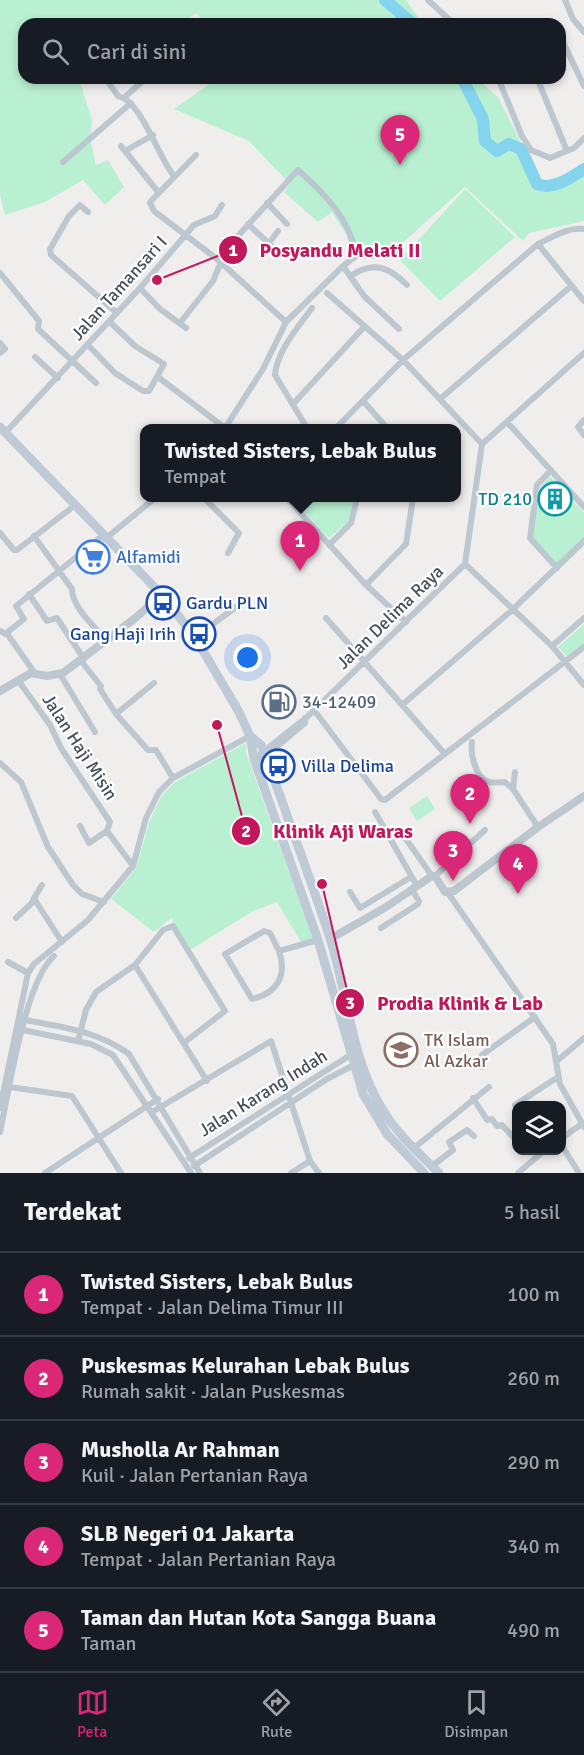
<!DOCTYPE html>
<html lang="id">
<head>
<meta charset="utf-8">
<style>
  body { margin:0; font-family:Signika,sans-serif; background:#242831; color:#f1f3f6 }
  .controls { position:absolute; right:18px; bottom:18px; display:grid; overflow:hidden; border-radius:12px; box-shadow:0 3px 9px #0003 }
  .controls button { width:54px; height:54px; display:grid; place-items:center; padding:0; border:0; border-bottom:2px solid #363941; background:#171b24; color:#f1f3f6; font:30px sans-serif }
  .you { position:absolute; left:248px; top:658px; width:21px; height:21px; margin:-15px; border:4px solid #fff; border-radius:50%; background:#1a73e8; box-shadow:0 0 0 9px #1a73e833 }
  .badge { display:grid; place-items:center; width:39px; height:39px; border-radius:50%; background:#db2777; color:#fff; font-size:20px; font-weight:700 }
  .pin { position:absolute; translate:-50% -50px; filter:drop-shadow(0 2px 3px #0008) }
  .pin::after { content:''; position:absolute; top:32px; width:21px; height:18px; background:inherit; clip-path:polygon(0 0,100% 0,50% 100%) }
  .popup { position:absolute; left:140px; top:424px; width:321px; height:78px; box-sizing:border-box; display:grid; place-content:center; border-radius:12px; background:#171b24; filter:drop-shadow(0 2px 4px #0005); font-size:20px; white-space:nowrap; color:#9ea1a6 }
  .popup b { font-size:22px; color:#f1f3f6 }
  .popup::after { content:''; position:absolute; left:50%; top:100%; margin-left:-12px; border:12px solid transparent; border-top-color:#171b24 }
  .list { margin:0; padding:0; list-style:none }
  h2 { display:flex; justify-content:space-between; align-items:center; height:78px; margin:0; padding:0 24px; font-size:26px }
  h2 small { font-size:20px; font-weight:400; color:#9ea1a6 }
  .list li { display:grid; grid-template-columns:39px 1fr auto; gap:18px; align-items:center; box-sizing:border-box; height:84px; padding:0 24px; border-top:2px solid #363941 }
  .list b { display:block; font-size:22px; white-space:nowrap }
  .list p { margin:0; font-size:20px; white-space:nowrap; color:#9ea1a6 }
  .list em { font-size:20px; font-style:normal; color:#9ea1a6 }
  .icon { flex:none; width:33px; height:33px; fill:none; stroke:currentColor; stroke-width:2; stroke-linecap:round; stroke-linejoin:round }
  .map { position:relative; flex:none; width:584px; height:1173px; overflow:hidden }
  .search { position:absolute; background:#171b24; box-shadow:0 3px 9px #0003; left:18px; right:18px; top:18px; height:66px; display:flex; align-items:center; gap:15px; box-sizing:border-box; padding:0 21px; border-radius:18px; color:#9ea1a6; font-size:22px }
  .sheet { height:498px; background:#171b24 }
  nav { display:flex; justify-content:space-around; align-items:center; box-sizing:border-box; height:84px; border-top:2px solid #363941; background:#171b24; font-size:16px; color:#9ea1a6 }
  nav a { display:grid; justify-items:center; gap:3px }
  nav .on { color:#db2777 }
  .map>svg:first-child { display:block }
  .green { fill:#b9f0d1 }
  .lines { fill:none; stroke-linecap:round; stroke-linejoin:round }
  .river { stroke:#85d4ee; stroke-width:12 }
  .minor { stroke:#bdc7d0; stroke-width:6 }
  .tertiary { stroke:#bdc7d0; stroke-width:8 }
  .secondary { stroke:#bfcad7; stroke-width:9 }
  .labels { text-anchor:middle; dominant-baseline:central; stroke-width:4.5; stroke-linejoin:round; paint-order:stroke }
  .street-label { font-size:18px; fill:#45505b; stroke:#fff }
  .culture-label { font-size:18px; fill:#0d838f; stroke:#fff; text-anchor:end }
  .shop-label { font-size:18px; fill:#366cbe; stroke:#fff; text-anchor:start }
  .transit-label { font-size:18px; fill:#164399; stroke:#fff; text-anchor:start }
  .service-label { font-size:18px; fill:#4e5e75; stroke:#fff; text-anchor:start }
  .education-label { font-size:18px; fill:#785e54; stroke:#fff; text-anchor:start }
  .leader { fill:none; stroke:#c2185b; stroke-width:2 }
  .callout-dot { fill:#c2185b; stroke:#fff; stroke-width:2 }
  .mark-label { font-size:18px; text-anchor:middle; font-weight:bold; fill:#fff }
  .callout-label { font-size:20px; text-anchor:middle; font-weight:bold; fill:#c2185b; stroke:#fff; stroke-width:4.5; stroke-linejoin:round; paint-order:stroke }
</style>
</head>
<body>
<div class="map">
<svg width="584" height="1173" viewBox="0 0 584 1173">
  <rect width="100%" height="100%" fill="#f0eded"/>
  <path class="green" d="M0 0H406L423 24H206L196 13 180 24H24V78H84L80 81 92 121 90 138 96 165 108 160 124 187 105 205 83 180 45 202 5 215 0 195Z
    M218 78H476L498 97 541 183 584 167V221L529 233 523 241 465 187 398 247 352 254 347 236 332 212 318 222 284 192 290 184 249 141 174 109Z
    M465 189 515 237 440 301 400 260Z
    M550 476 584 513V545L559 570 529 542 541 487Z
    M292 498H354L348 522 329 538Z
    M584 624V645L569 658 558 647Z
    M246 743V753L313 939 301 942 277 902 253 911 190 950 171 918 154 932 111 899 136 868 150 820 162 795 175 782Z
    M427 796 435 809 417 821 409 808Z"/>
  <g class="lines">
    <path class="river" d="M385 0 413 24
      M462 78 483 119 485 141 497 151 509 144 521 149 537 184C553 191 570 178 584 169"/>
    <path class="minor" d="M428 0 454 24
      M565 0 573 19 584 32
      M560 36 584 86
      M105 78 118 96C141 100 159 159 174 176
      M498 78 522 136 531 150 550 158 574 148 584 138
      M537 78 567 151
      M125 97 146 78
      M121 146 159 193
      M125 151 153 135
      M196 155 152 200 150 203 154 211 217 259 286 322
      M63 162 131 103
      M267 203 287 224
      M88 212 80 205 69 216 50 249 51 255 117 313
      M248 224 281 255
      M269 243 278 231
      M538 244 584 301
      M217 259 298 170C325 194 351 220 356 256
      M343 266 364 296 399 329
      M0 273 39 321 38 329 96 383
      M352 275C374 261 389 267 407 285
      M140 288 160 309 186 328
      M327 293 403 360 482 444
      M180 323 213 281 221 262
      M0 343 5 349 0 353
      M88 345 115 373 143 391H149L164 364 135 346 110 322
      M35 357 58 378
      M158 377 225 428
      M440 399 570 287
      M364 402 387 428
      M293 404 364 327
      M584 420 578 427 584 435
      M507 422 584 507
      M225 428 263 369 286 322 343 266 356 256H374
      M307 428 275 375C277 351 298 327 312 308
      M336 428 403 360 538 244C553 237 567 227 584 229
      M5 433 140 288 194 225 215 216 222 205
      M551 470 537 485 530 538 557 568
      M204 498 239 533 228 553
      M287 498 366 585 406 622
      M0 533 14 550H17L74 506
      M34 536 72 589C72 608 96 627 106 641
      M105 539 155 498
      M329 545 351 523 357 498
      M465 564 552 646 584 685
      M366 585 406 544 413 498
      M29 594 47 621 57 618 84 659
      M326 618 445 754
      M0 631 8 635 34 672
      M5 634 24 619 16 606 102 536
      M195 637 243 602
      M552 646 584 618
      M81 661 101 686 100 689 116 714 148 750H156L173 778
      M60 674 95 732
      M18 680 50 725 61 748 110 822 107 831 89 843 80 826
      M402 705 512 610 584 541
      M314 710 381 799 385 800 584 647
      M116 714 154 683
      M472 742C470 754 476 780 490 782 494 783 501 782 505 782L513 789
      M254 759 307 717 465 564 482 444 584 353
      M0 763 21 782 48 847 73 885 82 894 104 902
      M256 764 305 723V718
      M515 772 513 789 538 827
      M375 812 417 886
      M107 831 133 866
      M406 839 432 876
      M435 876 485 830
      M350 892 360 908 411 877
      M448 893 553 1044 560 1084 584 1127
      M33 900 42 885
      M16 918 35 900 62 942
      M381 928 418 904 419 901 412 890
      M279 951 270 933 264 931 225 954 252 999C278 993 287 975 279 951L318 940
      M8 962 28 973
      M135 965 207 1081
      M25 1020C62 1027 98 1031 129 1054L200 1173
      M23 1030 91 1044 113 1055 191 1173
      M78 1041 86 1010 96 992 135 965 163 930 173 926 225 1011 185 1042
      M558 1060 584 1038
      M482 1067V1055L535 1017
      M10 1087 72 1096 121 1173
      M473 1098 487 1120 492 1119 497 1126 502 1125 516 1140
      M515 1105 558 1077
      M0 1108 28 973 34 964 88 920 133 866 146 818 159 792 173 778 250 736
      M152 1112 271 1041 310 1161 319 1173
      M0 1132C9 1091 25 981 54 956
      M562 1138 583 1123
      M562 1146 579 1173
      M414 1148 489 1087
      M189 1158 352 1054
      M194 1166 327 1079 358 1063
      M432 1166 453 1150 449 1142 467 1130 474 1136
      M45 1173 158 1099
      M291 1173 310 1161
      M518 1173 545 1150"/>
    <path class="tertiary" d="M0 691 31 673 47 676 63 673 134 619 162 595
      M330 939 386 907 432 876H435L445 892 454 891 538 827 584 796"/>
    <path class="secondary" d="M0 427 162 595 195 637 239 712 250 736 254 759 318 940 363 1094 387 1134 424 1173
      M250 736 261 745 266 756C287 817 310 877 330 938 348 994 351 1061 384 1112 398 1135 420 1154 439 1173"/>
  </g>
  <defs>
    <g id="building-ring" transform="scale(1.725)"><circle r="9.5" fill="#fff" stroke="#0f9aa8" stroke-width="1.5"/><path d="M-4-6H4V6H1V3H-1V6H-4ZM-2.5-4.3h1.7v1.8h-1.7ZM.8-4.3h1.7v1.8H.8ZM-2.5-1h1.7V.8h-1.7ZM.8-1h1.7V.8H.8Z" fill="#0f9aa8"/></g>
    <g id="supermarket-ring" transform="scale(1.725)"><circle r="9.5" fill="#fff" stroke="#3f7fe0" stroke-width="1.5"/><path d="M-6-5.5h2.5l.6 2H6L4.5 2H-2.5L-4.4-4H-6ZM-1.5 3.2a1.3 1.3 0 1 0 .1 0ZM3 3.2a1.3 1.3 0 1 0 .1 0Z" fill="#3f7fe0"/></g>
    <g id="bus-ring" transform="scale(1.725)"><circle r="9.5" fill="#fff" stroke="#1a4fb4" stroke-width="1.5"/><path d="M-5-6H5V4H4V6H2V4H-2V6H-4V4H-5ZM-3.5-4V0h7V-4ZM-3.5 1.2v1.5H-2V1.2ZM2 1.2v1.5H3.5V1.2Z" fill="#1a4fb4"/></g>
    <g id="fuel-ring" transform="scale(1.725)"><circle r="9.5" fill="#fff" stroke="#5c6f8a" stroke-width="1.5"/><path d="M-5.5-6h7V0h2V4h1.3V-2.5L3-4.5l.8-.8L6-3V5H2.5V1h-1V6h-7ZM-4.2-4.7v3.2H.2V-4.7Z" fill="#5c6f8a"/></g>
    <g id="school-ring" transform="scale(1.725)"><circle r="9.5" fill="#fff" stroke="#8d6e63" stroke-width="1.5"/><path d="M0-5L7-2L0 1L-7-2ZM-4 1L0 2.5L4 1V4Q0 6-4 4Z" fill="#8d6e63"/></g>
  </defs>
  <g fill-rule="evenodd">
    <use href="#building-ring" x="555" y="499"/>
    <use href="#supermarket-ring" x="93" y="557"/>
    <use href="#bus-ring" x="163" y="603"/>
    <use href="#bus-ring" x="199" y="634"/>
    <use href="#fuel-ring" x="279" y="702"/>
    <use href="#bus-ring" x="278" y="766"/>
    <use href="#school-ring" x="401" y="1050"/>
  </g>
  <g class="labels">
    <g class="street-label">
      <text transform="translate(119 288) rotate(-48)">Jalan Tamansari I</text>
      <text transform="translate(390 617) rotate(-44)">Jalan Delima Raya</text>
      <text transform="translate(80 747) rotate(57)">Jalan Haji Misin</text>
      <text transform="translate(263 1093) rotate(-32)">Jalan Karang Indah</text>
    </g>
    <g class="culture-label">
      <text x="532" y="499">TD 210</text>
    </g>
    <g class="shop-label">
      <text x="116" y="557">Alfamidi</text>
    </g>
    <g class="transit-label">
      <text x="186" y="603">Gardu PLN</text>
      <text x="176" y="634" text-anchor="end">Gang Haji Irih</text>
      <text x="301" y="766">Villa Delima</text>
    </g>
    <g class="service-label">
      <text x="302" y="702">34-12409</text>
    </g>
    <g class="education-label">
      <text x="424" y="1040">TK Islam<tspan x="424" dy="21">Al Azkar</tspan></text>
    </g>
  </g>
  <path class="leader" d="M157 280L233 250M217 725L246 831M322 884L350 1003"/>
  <g class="callout-dot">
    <circle cx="157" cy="280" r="6"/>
    <circle cx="217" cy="725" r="6"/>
    <circle cx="322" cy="884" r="6"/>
    <circle cx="233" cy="250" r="15"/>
    <circle cx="246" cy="831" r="15"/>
    <circle cx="350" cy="1003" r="15"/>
  </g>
  <g class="mark-label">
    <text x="233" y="256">1</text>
    <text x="246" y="837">2</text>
    <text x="350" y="1009">3</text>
  </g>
  <g class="callout-label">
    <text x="340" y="257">Posyandu Melati II</text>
    <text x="343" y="838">Klinik Aji Waras</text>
    <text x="460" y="1010">Prodia Klinik &amp; Lab</text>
  </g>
</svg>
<div class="controls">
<button><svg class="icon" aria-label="layers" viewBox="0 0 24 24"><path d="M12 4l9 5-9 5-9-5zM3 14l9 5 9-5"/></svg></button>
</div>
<div class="you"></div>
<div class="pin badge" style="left:300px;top:571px">1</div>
<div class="popup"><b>Twisted Sisters, Lebak Bulus</b>Tempat</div>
<div class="pin badge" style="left:470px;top:824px">2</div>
<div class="pin badge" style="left:453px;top:881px">3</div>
<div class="pin badge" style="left:518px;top:894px">4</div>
<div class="pin badge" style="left:400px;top:165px">5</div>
<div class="search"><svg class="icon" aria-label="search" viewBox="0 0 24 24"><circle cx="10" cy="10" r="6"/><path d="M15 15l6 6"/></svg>Cari di sini</div>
</div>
<section class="sheet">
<h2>Terdekat<small>5 hasil</small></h2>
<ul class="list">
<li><span class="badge">1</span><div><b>Twisted Sisters, Lebak Bulus</b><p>Tempat · Jalan Delima Timur III</p></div><em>100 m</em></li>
<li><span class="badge">2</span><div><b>Puskesmas Kelurahan Lebak Bulus</b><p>Rumah sakit · Jalan Puskesmas</p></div><em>260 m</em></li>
<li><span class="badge">3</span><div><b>Musholla Ar Rahman</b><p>Kuil · Jalan Pertanian Raya</p></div><em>290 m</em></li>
<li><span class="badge">4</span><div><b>SLB Negeri 01 Jakarta</b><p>Tempat · Jalan Pertanian Raya</p></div><em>340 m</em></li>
<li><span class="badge">5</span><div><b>Taman dan Hutan Kota Sangga Buana</b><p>Taman</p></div><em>490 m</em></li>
</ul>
</section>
<nav>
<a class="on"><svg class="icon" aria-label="map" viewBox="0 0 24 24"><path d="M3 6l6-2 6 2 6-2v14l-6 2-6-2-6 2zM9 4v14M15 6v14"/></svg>Peta</a>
<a><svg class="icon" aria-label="directions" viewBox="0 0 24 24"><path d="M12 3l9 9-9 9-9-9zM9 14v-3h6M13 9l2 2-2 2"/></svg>Rute</a>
<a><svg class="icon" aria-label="saved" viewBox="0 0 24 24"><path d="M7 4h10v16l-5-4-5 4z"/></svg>Disimpan</a>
</nav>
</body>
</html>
